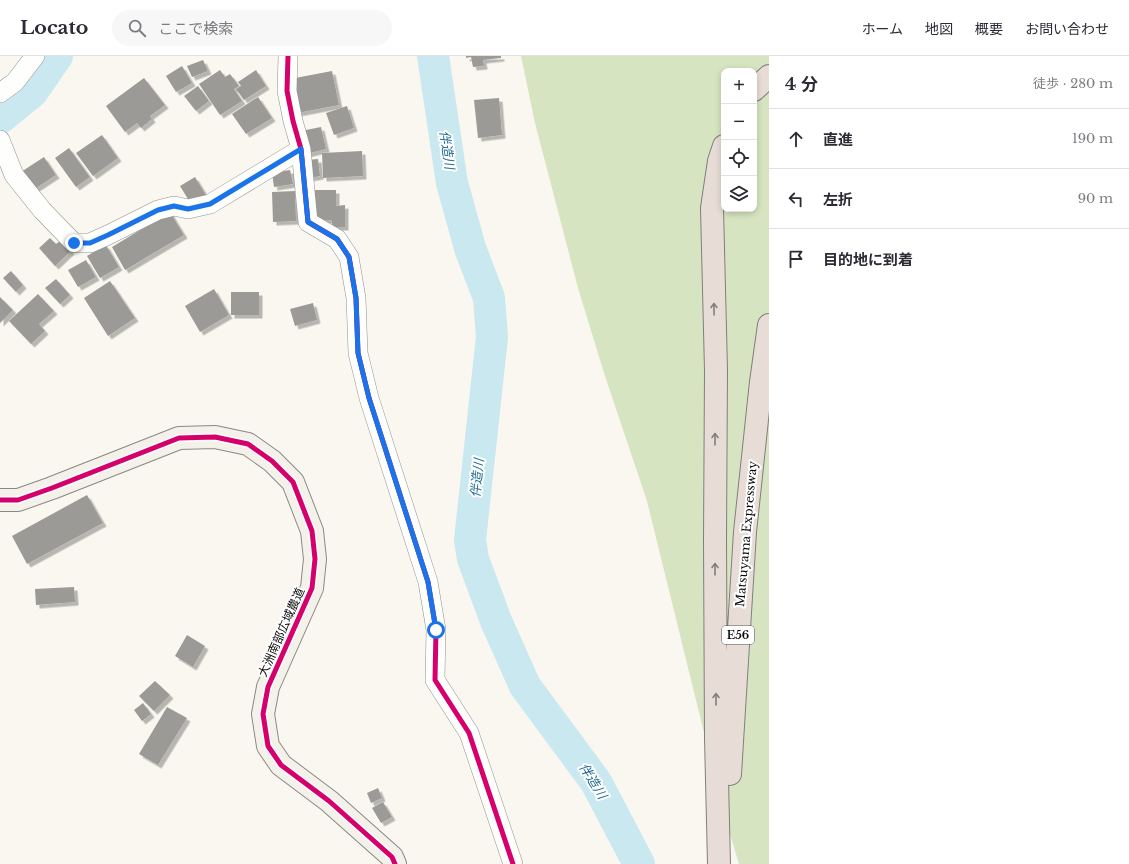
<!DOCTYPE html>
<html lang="ja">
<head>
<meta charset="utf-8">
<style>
  body { margin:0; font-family:"Libre Baskerville","Noto Sans JP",serif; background:#f7f7f7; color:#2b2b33 }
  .controls { position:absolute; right:12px; top:12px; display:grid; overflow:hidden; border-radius:8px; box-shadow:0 2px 6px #0003 }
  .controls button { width:36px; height:36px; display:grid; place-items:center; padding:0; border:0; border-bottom:1px solid #e1e1e2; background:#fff; color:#2b2b33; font:20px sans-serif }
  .stop { position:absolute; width:12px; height:12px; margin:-9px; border:3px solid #1a73e8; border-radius:50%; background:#fff }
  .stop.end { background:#1a73e8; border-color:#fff; box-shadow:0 1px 4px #0008 }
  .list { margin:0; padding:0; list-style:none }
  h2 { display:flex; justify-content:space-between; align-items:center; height:52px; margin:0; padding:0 16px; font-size:17px }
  h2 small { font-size:13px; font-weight:400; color:#7c7c81 }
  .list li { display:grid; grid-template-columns:26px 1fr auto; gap:12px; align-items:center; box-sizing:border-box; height:60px; padding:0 16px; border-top:1px solid #e1e1e2 }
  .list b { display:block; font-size:15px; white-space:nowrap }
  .list em { font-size:13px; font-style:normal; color:#7c7c81 }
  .icon { flex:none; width:22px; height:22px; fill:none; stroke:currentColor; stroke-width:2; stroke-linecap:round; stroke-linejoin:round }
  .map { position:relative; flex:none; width:769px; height:808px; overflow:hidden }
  header { display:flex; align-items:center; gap:24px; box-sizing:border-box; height:56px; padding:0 20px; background:#fff; border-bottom:1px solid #e1e1e2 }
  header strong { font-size:19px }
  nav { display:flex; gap:22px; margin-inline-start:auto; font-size:14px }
  .search { width:280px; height:36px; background:#f7f7f7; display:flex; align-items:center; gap:10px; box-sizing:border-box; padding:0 14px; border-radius:22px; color:#7c7c81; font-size:15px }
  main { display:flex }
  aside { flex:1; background:#fff }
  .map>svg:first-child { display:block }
  .forest { fill:#d6e4c1; fill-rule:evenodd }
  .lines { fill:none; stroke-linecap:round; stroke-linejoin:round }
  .river { stroke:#c9e8f0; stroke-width:32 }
  .building { fill:#9c9a96; filter:url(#shadow) }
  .street-casing { stroke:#93928f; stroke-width:20 }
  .secondary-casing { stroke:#898885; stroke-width:24 }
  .highway-casing { stroke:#807f7c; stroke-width:24 }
  .street { stroke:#fefefd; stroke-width:19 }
  .secondary { stroke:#f3f1e9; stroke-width:22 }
  .highway { stroke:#e7ddd6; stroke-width:22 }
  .cycleway-casing { stroke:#fff; stroke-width:8 }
  .cycleway { stroke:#d6006c; stroke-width:5 }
  .oneway { stroke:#847f7b }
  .route { stroke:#1a73e8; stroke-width:5 }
  .labels { text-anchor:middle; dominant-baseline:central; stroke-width:4; stroke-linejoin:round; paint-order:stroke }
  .shield { fill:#fff; stroke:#555; stroke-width:1 }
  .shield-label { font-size:11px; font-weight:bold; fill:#0c0c0c }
  .street-label { font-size:12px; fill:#0c0c0c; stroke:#fff }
  .water-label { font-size:13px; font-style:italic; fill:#206d92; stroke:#fff }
</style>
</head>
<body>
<header>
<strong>Locato</strong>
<div class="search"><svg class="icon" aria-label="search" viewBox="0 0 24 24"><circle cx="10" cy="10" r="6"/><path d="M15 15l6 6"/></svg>ここで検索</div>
<nav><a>ホーム</a><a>地図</a><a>概要</a><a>お問い合わせ</a></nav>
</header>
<main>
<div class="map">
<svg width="769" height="808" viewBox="0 0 769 808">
  <defs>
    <filter id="shadow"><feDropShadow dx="3.5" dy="3.5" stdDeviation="0" flood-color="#0004"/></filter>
  </defs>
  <rect width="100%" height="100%" fill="#f9f7f0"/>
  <path class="forest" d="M521 0H769V808H739L725 762 647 445 604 317 578 232 535 67ZM724 15H754V153H724Z"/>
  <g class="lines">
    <path class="river" d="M433 0 452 127 470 192 489 242 492 281 470 484 473 503 496 565 525 630 596 726 639 808
      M0 62 32 36 57 0"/>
  </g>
  <path class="building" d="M466 0H501V2L483 4 484 10 473 11 471 1 466 2Z
    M203 4 208 15 192 21 187 10Z
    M182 10 192 27 176 36 166 20Z
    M220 14 225 21 230 18 239 30 234 33 242 45 220 59 199 28Z
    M256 14 266 30 244 44 236 33 241 30 238 26Z
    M332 15 339 49 297 57 290 23Z
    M144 22 165 49 150 60 152 63 141 72 137 67 125 76 106 50Z
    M198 30 209 45 196 55 184 40Z
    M258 41 272 62 246 78 232 58Z
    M499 42 502 79 478 82 474 44Z
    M347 50 354 72 334 79 326 57Z
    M321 71 326 93 306 98 301 75Z
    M102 79 118 102 93 120 76 97Z
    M69 92 90 121 76 131 55 102Z
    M362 95 363 120 323 122 322 97Z
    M44 101 56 119 33 134 21 116Z
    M318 103 320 120 309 122 307 104Z
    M290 114 293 128 274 131 272 117Z
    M195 121 206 139 191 148 180 130Z
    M310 134H336V150L345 149V171H332V164H315Z
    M295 135 296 165 273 166 272 136Z
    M170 156 184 179 125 214 112 191Z
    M50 182 56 188 61 184 71 195 55 210 39 192Z
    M106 189 119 211 100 222 87 200Z
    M86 204 96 221 78 231 68 214Z
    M11 215 23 229 16 236 3 222Z
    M56 223 70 239 60 248 45 232Z
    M110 225 135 262 108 280 84 242Z
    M214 233 229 259 200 276 185 250Z
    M231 236H259V259H231Z
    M38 238 54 255 39 268 45 275 31 288 9 265Z
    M0 241 13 254 0 267Z
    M313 247 317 264 295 270 290 253Z
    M87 439 103 467 27 508 12 480Z
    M74 531 75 546 36 549 35 533Z
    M187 579 205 590 193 611 175 600Z
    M155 625 170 639 154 655 139 640Z
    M143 647 151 658 142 665 134 654Z
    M167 651 187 662 158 709 139 698Z
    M378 732 382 742 371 747 367 737Z
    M383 746 392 761 381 767 372 752Z"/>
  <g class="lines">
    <g class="street-casing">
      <path id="street" d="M288 0 287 35 293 65 301 93 308 166 337 183 349 201 356 242 358 297 369 342 428 526 436 574 435 624 469 677 513 808
        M0 37 15 26 35 0
        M0 84 14 119 42 154 74 187H90L108 179 158 154 174 150 188 153 210 148 301 93"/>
    </g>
    <g class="secondary-casing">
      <path id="secondary" d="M0 444H18L52 432 179 382 215 381 248 388 272 405 293 426 312 475 315 503 312 532 268 631 263 658 268 690 281 709 329 745 392 801 395 808"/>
    </g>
    <g class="highway-casing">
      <path id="highway" d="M754 34 769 20
        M730 718 745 476 761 326 769 269
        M719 808 716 682 715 485 716 314 712 152 719 105 724 90"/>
    </g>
    <use href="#street" class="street"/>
    <use href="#secondary" class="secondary"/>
    <use href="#highway" class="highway"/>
    <g class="cycleway-casing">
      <path id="cycleway" d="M288 0 287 35 293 65 301 93 308 166 337 183 349 201 356 242 358 297 369 342 428 526 436 574 435 624 469 677 513 808
        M0 444H18L52 432 179 382 215 381 248 388 272 405 293 426 312 475 315 503 312 532 268 631 263 658 268 690 281 709 329 745 392 801 395 808"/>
    </g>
    <use href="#cycleway" class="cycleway"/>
  </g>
  <defs><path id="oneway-shaft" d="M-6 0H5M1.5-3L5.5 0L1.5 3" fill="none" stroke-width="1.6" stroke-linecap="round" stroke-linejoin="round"/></defs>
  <g class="oneway">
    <use href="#oneway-shaft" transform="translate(714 253) rotate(-91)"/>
    <use href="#oneway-shaft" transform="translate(715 383) rotate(-90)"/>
    <use href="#oneway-shaft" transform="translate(715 513) rotate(-90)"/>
    <use href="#oneway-shaft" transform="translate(716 643) rotate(-90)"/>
  </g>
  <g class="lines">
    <path class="route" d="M74 187H90L108 179 158 154 174 150 188 153 210 148 301 93 308 166 337 183 349 201 356 242 358 297 369 342 428 526 436 574"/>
  </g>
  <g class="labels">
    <rect class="shield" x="722" y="570" width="32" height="18" rx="3"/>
    <g class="shield-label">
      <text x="738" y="579">E56</text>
    </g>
    <g class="street-label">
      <text transform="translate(746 478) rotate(-85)">Matsuyama Expressway</text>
      <text transform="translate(281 576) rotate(-66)">大洲南部広域農道</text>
    </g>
    <g class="water-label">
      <text transform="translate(447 94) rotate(82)">伴造川</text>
      <text transform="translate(477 422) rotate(-84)">伴造川</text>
      <text transform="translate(593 725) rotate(58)">伴造川</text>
    </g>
  </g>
</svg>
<div class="controls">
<button>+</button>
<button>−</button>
<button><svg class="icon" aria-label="locate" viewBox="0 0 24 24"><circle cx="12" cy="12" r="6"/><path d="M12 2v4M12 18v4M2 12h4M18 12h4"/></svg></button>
<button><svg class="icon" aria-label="layers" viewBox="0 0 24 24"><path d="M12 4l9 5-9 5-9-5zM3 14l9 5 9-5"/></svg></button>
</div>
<div class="stop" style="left:436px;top:574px"></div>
<div class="stop end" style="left:74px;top:187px"></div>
</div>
<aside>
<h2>4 分<small>徒歩 · 280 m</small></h2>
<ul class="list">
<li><svg class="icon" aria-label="ahead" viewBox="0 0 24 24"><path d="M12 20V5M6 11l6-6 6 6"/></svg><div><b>直進</b></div><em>190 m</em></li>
<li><svg class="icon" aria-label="left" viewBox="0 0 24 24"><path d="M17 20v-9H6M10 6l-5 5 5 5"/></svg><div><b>左折</b></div><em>90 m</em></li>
<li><svg class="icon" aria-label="arrive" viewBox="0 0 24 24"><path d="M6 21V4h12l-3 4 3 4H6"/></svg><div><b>目的地に到着</b></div></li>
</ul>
</aside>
</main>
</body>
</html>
